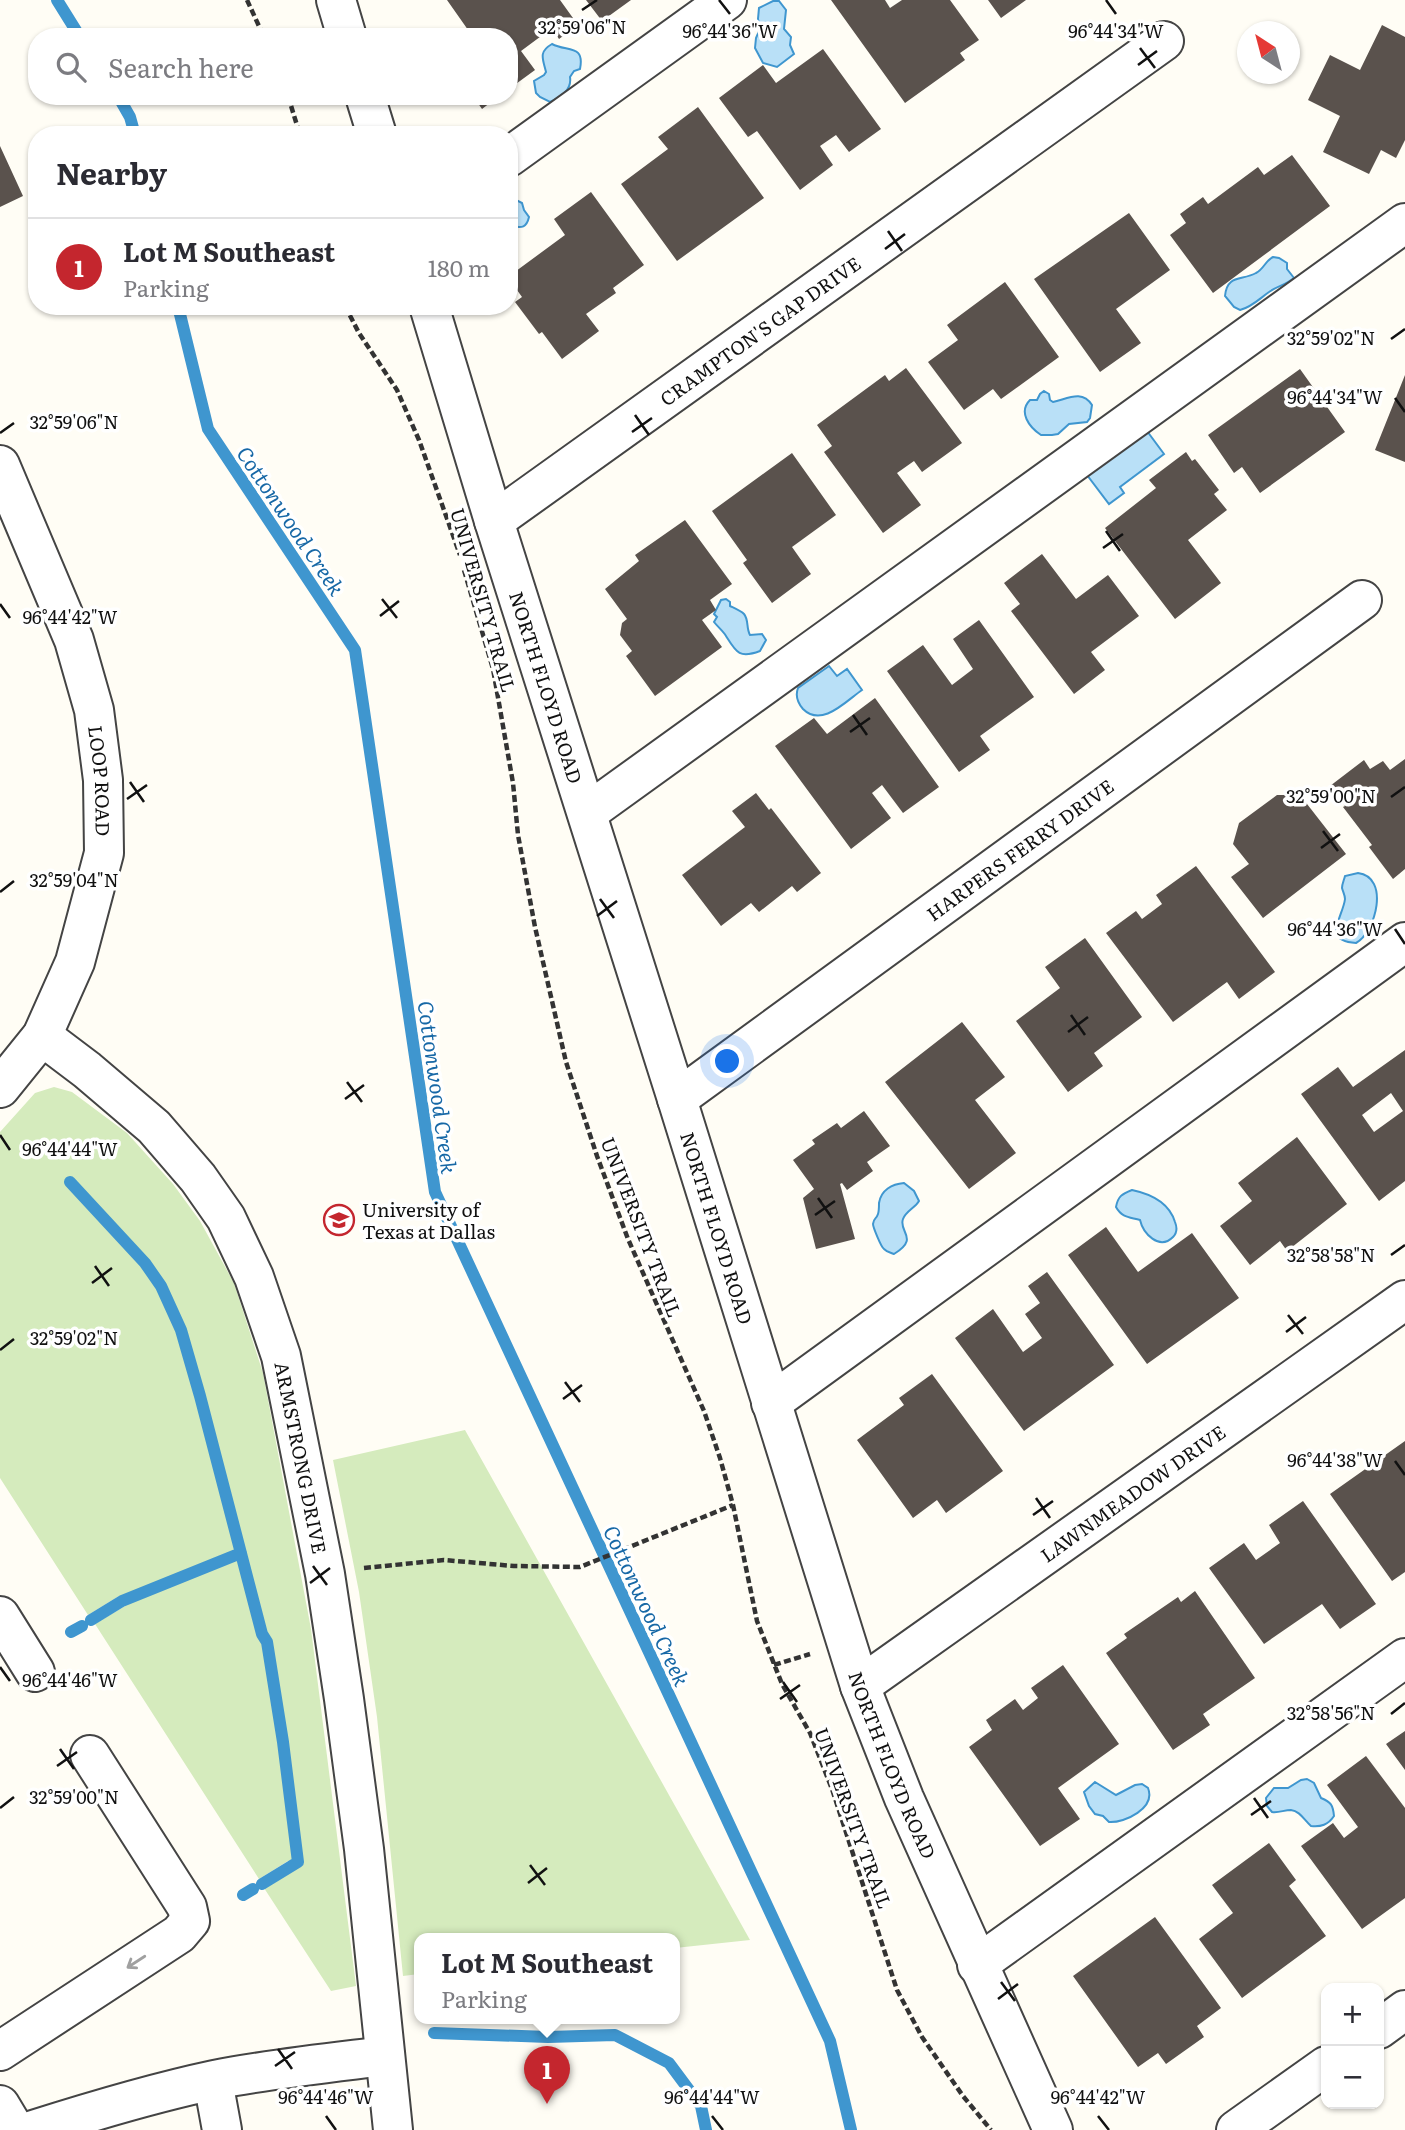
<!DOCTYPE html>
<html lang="en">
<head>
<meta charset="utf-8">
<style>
  body { margin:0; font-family:Literata,serif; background:#f7f7f7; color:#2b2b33 }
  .controls { position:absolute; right:21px; bottom:21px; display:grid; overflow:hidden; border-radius:14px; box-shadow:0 2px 5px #0004 }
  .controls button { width:63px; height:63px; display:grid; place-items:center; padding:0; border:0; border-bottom:2px solid #e1e1e2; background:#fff; color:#2b2b33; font:35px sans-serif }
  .compass { position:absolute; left:1237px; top:21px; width:63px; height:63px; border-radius:50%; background:#fff; box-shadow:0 2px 5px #0004; rotate:324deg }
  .you { position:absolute; left:728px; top:1062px; width:24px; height:24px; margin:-18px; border:5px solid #fff; border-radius:50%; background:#1a73e8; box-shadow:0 0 0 10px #1a73e833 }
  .badge { display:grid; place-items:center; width:46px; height:46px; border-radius:50%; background:#c4262e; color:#fff; font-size:23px; font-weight:700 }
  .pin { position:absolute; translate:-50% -58px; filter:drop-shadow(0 2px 4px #0008) }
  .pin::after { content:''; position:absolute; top:37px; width:24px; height:21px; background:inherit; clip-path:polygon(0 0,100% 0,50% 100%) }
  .popup { position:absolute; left:414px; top:1933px; width:266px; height:91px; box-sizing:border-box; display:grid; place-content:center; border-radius:14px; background:#fff; filter:drop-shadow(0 2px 5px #0005); font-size:23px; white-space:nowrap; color:#7c7c81 }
  .popup b { font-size:26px; color:#2b2b33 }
  .popup::after { content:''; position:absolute; left:50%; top:100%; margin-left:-14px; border:14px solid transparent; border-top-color:#fff }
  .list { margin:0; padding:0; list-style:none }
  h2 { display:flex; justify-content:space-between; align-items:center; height:91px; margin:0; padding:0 28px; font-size:30px }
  h2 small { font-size:23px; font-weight:400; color:#7c7c81 }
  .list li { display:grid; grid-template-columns:46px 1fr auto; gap:21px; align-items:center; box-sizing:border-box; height:98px; padding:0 28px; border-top:2px solid #e1e1e2 }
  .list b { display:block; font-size:26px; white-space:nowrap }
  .list p { margin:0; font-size:23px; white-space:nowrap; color:#7c7c81 }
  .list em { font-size:23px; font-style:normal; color:#7c7c81 }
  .icon { flex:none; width:38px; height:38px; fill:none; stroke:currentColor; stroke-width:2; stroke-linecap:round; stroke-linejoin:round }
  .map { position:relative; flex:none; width:1405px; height:2130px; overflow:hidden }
  .search { position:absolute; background:#fff; box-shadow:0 2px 5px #0004; left:28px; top:28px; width:490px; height:77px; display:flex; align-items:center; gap:18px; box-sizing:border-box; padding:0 24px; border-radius:28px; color:#7c7c81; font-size:26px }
  .panel { position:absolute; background:#fff; box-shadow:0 2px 5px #0004; left:28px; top:126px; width:490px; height:189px; border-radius:28px }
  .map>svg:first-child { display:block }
  .green { fill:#d5ebbd }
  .water { fill:#b9e0f7; stroke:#3f96cf; stroke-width:2 }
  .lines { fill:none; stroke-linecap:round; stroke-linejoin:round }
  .stream { stroke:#3f96cf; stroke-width:12 }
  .building { fill:#5a524d; fill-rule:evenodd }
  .minor-casing { stroke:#444; stroke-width:42 }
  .path { stroke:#333; stroke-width:4.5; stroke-dasharray:7 3.5; stroke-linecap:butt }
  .minor { stroke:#fff; stroke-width:38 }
  .oneway { stroke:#a0a0a0 }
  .ticks { fill:none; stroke:#111; stroke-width:2.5 }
  .labels { text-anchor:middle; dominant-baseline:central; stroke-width:7; stroke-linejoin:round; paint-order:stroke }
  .street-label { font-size:19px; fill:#111; stroke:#fff }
  .poi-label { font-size:19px; fill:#111; stroke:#fff; text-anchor:start }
  .water-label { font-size:21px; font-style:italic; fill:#1768a6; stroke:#fff }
  .ticks-label { font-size:18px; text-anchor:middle; fill:#111; stroke:#fff; stroke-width:7; stroke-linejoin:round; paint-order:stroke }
</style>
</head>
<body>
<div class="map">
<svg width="1405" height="2130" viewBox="0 0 1405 2130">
  <rect width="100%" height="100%" fill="#fffdf5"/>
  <path class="green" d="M54 1087 72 1092 127 1133 173 1184 200 1221 234 1283 263 1373 311 1629 356 1986 331 1991 264 1888 295 1870 288 1861 259 1879 95 1624 125 1606 119 1596 88 1615 0 1478V1132L35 1093Z
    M465 1430 750 1940 675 1948V1938H419V1974L403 1976 377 1717 359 1592 333 1460Z"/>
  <path class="water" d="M773 1H779L786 10 784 29 791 37 790 45 794 54 777 67 763 63 755 48 756 38 760 29 758 19 759 8Z
    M552 44C567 52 585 44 580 69L574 71 570 77C572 90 561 97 550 102L540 97 536 93 534 81 544 75 546 72C543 59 538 52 552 44Z
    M509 190 512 194V198L522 203 524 210 529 217C526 230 520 227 509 226Z
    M1273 257 1279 258 1287 263V269L1294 278C1286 285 1277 286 1269 292 1259 299 1252 307 1240 310L1234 307 1225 296C1227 274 1242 281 1256 273 1264 269 1265 261 1273 257Z
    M1044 391 1049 394 1050 400 1053 402C1067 399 1082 389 1092 405L1090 418 1087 422 1069 424 1058 434 1052 435H1041C1029 427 1018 412 1030 400H1037L1040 394Z
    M1147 431 1164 454 1120 487 1124 493 1109 504 1087 475Z
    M726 599 730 602V606C734 608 741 611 744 614 749 620 746 628 750 635L762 634 766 640 760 651C739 659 736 652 726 636 723 631 718 627 714 622L717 617 714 614 721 600Z
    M829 666 837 676 847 669 862 690C846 701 822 728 803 709 797 702 795 696 798 688Z
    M1358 873C1390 877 1376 932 1356 943 1321 941 1343 917 1345 899 1345 895 1343 892 1342 888 1342 884 1344 880 1345 876Z
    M904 1183 914 1191 919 1201C915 1208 906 1211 903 1219 898 1232 920 1238 894 1254 889 1252 887 1252 884 1249 881 1247 873 1227 873 1224 874 1217 876 1220 878 1214 879 1211 879 1205 879 1203 881 1190 892 1184 904 1183Z
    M1132 1190C1151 1194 1169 1202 1175 1222 1177 1227 1177 1233 1173 1237 1159 1251 1143 1233 1140 1220 1130 1217 1122 1218 1116 1207 1118 1196 1122 1194 1132 1190Z
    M1307 1779 1314 1783 1321 1798C1331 1802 1333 1805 1334 1816 1328 1825 1321 1827 1311 1826 1304 1820 1300 1811 1291 1810 1284 1810 1279 1813 1272 1812L1267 1806 1266 1798 1274 1788H1288L1301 1780Z
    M1095 1782 1116 1795 1135 1785 1142 1784 1148 1788C1156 1808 1125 1823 1109 1822L1103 1816 1095 1814 1089 1806 1084 1792Z"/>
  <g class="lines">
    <path class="stream" d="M57 0 80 37
      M118 96 130 117 135 135
      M178 306 208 429 355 650 435 1192 830 2041 851 2130
      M70 1182 145 1263 161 1286 181 1330 200 1396 262 1634 267 1642 283 1742 298 1862 262 1884
      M91 1620 122 1601 241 1553
      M71 1632 82 1626
      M243 1895 253 1889
      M434 2033 548 2037 615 2035 669 2063 701 2106 706 2130"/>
  </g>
  <path class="building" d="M447 0H560L578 25 559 39 552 28 521 51 535 70 509 89V37H473Z
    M586 0H631L602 21Z
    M831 0H885L890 8 902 0H950L979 40 960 53 965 60 905 103Z
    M988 0H1026L1001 18Z
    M1382 25 1405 37V140L1396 158 1381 150 1369 174 1323 152 1340 116 1308 100 1330 55 1360 70Z
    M823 49 881 129 849 152 836 135 820 146 833 165 800 190 757 131 748 137 719 98 763 65 776 83Z
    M473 96H499L482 109Z
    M698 107 764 198 677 261 621 184 668 149 658 137Z
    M0 146 23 196 0 207Z
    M1292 155 1330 206 1213 293 1170 235 1186 223 1180 214 1203 197 1208 204 1258 167 1264 175Z
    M591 192 644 265 613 288 616 293 586 314 599 331 562 359 542 332 539 334 515 302 522 297 512 283 516 279 512 274 565 235 554 219Z
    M1129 213 1170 270 1116 309 1141 343 1100 372 1034 279Z
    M1005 282 1059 357 1001 399 993 389 964 410 928 362 958 340 947 325Z
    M906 368 962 443 922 472 914 461 897 473 921 505 883 533 824 452 832 446 817 425 885 375 889 381Z
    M1300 369 1345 432 1260 493 1242 467 1234 473 1208 435Z
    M1405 375V462L1375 450Z
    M1186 452 1192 461 1195 459 1219 490 1214 494 1227 510 1188 540 1221 583 1175 619 1105 528 1156 488 1149 480Z
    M792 453 836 515 792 547 811 574 772 603 743 563 747 560 712 511Z
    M685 520 732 584 710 600 716 610 702 620 722 647 655 696 626 656 632 651 620 635 622 623 627 619 605 589 639 561 635 555Z
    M1042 554 1076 599 1108 575 1139 616 1091 652 1105 670 1074 694 1011 611 1020 604 1004 583Z
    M979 620 1034 697 980 736 990 750 959 772 887 671 923 645 952 685 973 669 953 639Z
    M875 698 939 787 903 813 882 785 872 793 891 818 851 849 775 746 814 718 827 734Z
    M1405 759V869L1393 879 1369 847 1372 845 1343 807 1345 806 1330 786 1364 760 1370 769 1383 761 1390 770Z
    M756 793 769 810 771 808 821 873 797 892 792 886 759 912 751 903 721 926 682 875 745 827 732 811Z
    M1277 795H1300L1346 854 1263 918 1231 877 1249 864 1233 844 1239 823Z
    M1196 866 1275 972 1239 999 1227 982 1173 1022 1106 933 1136 911 1142 919 1162 904 1156 895Z
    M1085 938 1142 1017 1094 1053 1103 1066 1068 1092 1016 1021 1060 988 1045 967Z
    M962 1022 1005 1077 975 1100 1016 1153 969 1189 885 1082Z
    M1405 1050V1181L1379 1201 1301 1094 1338 1067 1353 1087ZM1391 1093 1403 1111 1374 1132 1362 1115Z
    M864 1111 890 1146 867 1162 873 1171 847 1190 842 1183 840 1184 855 1239 816 1249 803 1198 814 1189 793 1160 815 1144 812 1140 837 1123 841 1128Z
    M1297 1137 1347 1204 1287 1251 1280 1241 1250 1265 1220 1226 1252 1201 1238 1183Z
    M1106 1227 1138 1272 1192 1233 1239 1298 1147 1364 1068 1255Z
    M1047 1272 1114 1365 1024 1431 955 1338 993 1309 1023 1352 1042 1338 1025 1314 1040 1303 1028 1286Z
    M932 1374 1003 1471 946 1513 937 1500 913 1518 857 1440 904 1405 899 1398Z
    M1405 1441V1572L1392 1581 1330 1494Z
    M1303 1501 1376 1604 1340 1629 1322 1604 1264 1644 1209 1568 1244 1543 1256 1560 1280 1543 1269 1525Z
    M1195 1591 1255 1678 1203 1714 1210 1725 1173 1750 1106 1653 1127 1638 1124 1634 1178 1597 1181 1602Z
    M1063 1665 1119 1744 1058 1788 1080 1819 1040 1846 969 1747 992 1730 986 1720 1015 1699 1023 1710 1038 1698 1031 1688Z
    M1405 1731V1770L1386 1744Z
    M1366 1756 1405 1808V1898L1362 1929 1301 1846 1333 1823 1344 1838 1358 1827 1327 1785Z
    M1269 1843 1296 1880 1289 1886 1326 1936 1242 1998 1199 1939 1233 1913 1212 1885Z
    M1155 1917 1221 2008 1197 2026 1204 2037 1166 2064 1158 2053 1138 2067 1073 1976Z"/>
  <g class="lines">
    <g class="minor-casing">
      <g id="minor">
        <path d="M336 0 347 37"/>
        <path d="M365 96 377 135"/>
        <path d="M509 157 727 0"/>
        <path id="s1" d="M429 306 494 521 677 1099 860 1686 904 1798 1053 2130"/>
        <path id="s2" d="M0 465 74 640 94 710 103 780 104 853 75 962 42 1036 0 1088"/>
        <path id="s3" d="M494 521 1164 41"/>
        <path d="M587 813 1405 223"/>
        <path id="s4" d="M42 1036 87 1070 154 1127 198 1178 226 1218 254 1277 281 1356 325 1574 344 1699 364 1849 393 2130"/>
        <path id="s5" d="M677 1099 1362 600"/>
        <path d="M771 1403 1405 942"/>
        <path d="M0 1616 35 1672"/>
        <path id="s6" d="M860 1686 1405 1300"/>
        <path d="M977 1965 1405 1658"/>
        <path d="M1379 2029 1405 2010"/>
        <path d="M0 2051 179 1934 190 1921 187 1907 90 1755"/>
        <path d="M213 2081 222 2130"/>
        <path d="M0 2105 15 2130"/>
        <path d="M33 2130C93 2111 153 2093 214 2080 270 2069 328 2063 385 2056"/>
        <path d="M1236 2130 1326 2066"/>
      </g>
    </g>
    <path class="path" d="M247 0 264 37
      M288 96 300 135
      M345 306 359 333 397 390 419 440 460 555
      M464 570 493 669 513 783 518 835 535 927 566 1062 597 1156 628 1239 704 1411 720 1458 733 1505 757 1621 782 1684 810 1733 832 1789 897 1990 922 2037 963 2096 991 2130
      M364 1568 444 1560 514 1566 580 1567 733 1505
      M774 1665 810 1654"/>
    <use href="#minor" class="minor"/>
  </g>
  <defs><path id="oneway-shaft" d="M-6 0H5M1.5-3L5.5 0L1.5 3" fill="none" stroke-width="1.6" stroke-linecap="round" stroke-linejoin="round" transform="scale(1.75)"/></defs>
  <use class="oneway" href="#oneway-shaft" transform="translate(136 1962) rotate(147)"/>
  <path class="ticks" d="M719 0 730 14M1106 0 1116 14M582 10 597 0M1140 48 1155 68M1138 65 1157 51M888 231 902 251M885 249 905 234M1391 339 1405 329M1395 398 1405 412M635 415 649 435M632 432 652 418M0 433 14 423M1106 531 1120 551M1103 548 1123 534M382 599 397 618M0 604 10 618M380 616 399 601M853 715 867 735M850 732 870 718M130 782 144 802M1391 797 1405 787M127 799 147 785M1323 831 1338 851M1321 848 1340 834M0 892 14 881M600 899 614 918M597 916 617 901M1395 929 1405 944M1071 1015 1085 1035M1068 1032 1088 1017M347 1082 362 1102M345 1099 364 1085M0 1135 10 1150M818 1198 832 1218M815 1215 835 1201M1391 1255 1405 1245M95 1266 109 1286M92 1283 112 1268M1288 1315 1303 1334M1286 1332 1306 1317M0 1350 14 1339M565 1382 580 1402M563 1399 582 1385M1395 1461 1405 1475M1036 1498 1050 1518M1033 1515 1053 1501M313 1566 327 1585M310 1583 330 1568M0 1667 10 1681M783 1682 797 1702M780 1699 800 1685M1391 1714 1405 1703M60 1749 74 1769M57 1766 77 1752M1254 1798 1268 1818M0 1808 14 1797M1251 1815 1271 1801M530 1865 545 1885M528 1883 547 1868M1001 1982 1015 2001M998 1999 1018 1984M278 2049 292 2069M275 2066 295 2052M326 2116 336 2130M712 2116 723 2130M1098 2116 1109 2130"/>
  <defs>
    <g id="university-ring" transform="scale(1.575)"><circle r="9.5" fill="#fff" stroke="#c4262e" stroke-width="1.5"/><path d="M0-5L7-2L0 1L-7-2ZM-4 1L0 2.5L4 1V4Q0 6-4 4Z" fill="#c4262e"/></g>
  </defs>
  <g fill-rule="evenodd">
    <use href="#university-ring" x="339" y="1220"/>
  </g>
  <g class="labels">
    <g class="street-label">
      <text stroke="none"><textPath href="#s3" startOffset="327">CRAMPTON'S GAP DRIVE</textPath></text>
      <text transform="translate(484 600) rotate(74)">UNIVERSITY TRAIL</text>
      <text stroke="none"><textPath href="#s1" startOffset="399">NORTH FLOYD ROAD</textPath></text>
      <text stroke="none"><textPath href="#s2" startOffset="334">LOOP ROAD</textPath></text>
      <text stroke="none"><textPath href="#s5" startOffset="424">HARPERS FERRY DRIVE</textPath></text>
      <text transform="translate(642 1227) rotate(69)">UNIVERSITY TRAIL</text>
      <text stroke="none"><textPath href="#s1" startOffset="966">NORTH FLOYD ROAD</textPath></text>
      <text stroke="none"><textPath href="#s4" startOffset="513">ARMSTRONG DRIVE</textPath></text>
      <text stroke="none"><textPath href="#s6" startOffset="334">LAWNMEADOW DRIVE</textPath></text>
      <text stroke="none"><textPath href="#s1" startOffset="1531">NORTH FLOYD ROAD</textPath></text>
      <text transform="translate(854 1818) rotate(70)">UNIVERSITY TRAIL</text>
    </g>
    <g class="poi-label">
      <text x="362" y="1209">University of<tspan x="362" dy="22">Texas at Dallas</tspan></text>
    </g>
    <g class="water-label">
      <text transform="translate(292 520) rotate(56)">Cottonwood Creek</text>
      <text transform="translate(439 1087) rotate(82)">Cottonwood Creek</text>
      <text transform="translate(648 1605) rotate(65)">Cottonwood Creek</text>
    </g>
  </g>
  <g class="ticks-label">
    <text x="582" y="34">32°59'06"N</text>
    <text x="730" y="38">96°44'36"W</text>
    <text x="1116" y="38">96°44'34"W</text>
    <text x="1331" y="345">32°59'02"N</text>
    <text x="1335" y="404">96°44'34"W</text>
    <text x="74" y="429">32°59'06"N</text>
    <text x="70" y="624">96°44'42"W</text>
    <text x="1331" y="803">32°59'00"N</text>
    <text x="74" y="887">32°59'04"N</text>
    <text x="1335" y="936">96°44'36"W</text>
    <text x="70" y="1156">96°44'44"W</text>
    <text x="1331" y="1262">32°58'58"N</text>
    <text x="74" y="1345">32°59'02"N</text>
    <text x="1335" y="1467">96°44'38"W</text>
    <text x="70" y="1687">96°44'46"W</text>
    <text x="1331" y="1720">32°58'56"N</text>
    <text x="74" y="1804">32°59'00"N</text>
    <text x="326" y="2104">96°44'46"W</text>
    <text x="712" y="2104">96°44'44"W</text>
    <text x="1098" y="2104">96°44'42"W</text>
  </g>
</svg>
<div class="controls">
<button>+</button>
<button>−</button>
</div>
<svg class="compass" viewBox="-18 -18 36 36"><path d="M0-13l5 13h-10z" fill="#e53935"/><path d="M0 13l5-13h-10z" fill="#7c7c81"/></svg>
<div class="you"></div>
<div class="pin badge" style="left:547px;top:2104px">1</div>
<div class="popup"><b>Lot M Southeast</b>Parking</div>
<div class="search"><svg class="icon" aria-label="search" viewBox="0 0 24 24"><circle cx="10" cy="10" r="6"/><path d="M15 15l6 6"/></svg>Search here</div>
<section class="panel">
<h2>Nearby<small></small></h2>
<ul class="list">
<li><span class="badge">1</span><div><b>Lot M Southeast</b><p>Parking</p></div><em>180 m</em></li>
</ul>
</section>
</div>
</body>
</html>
